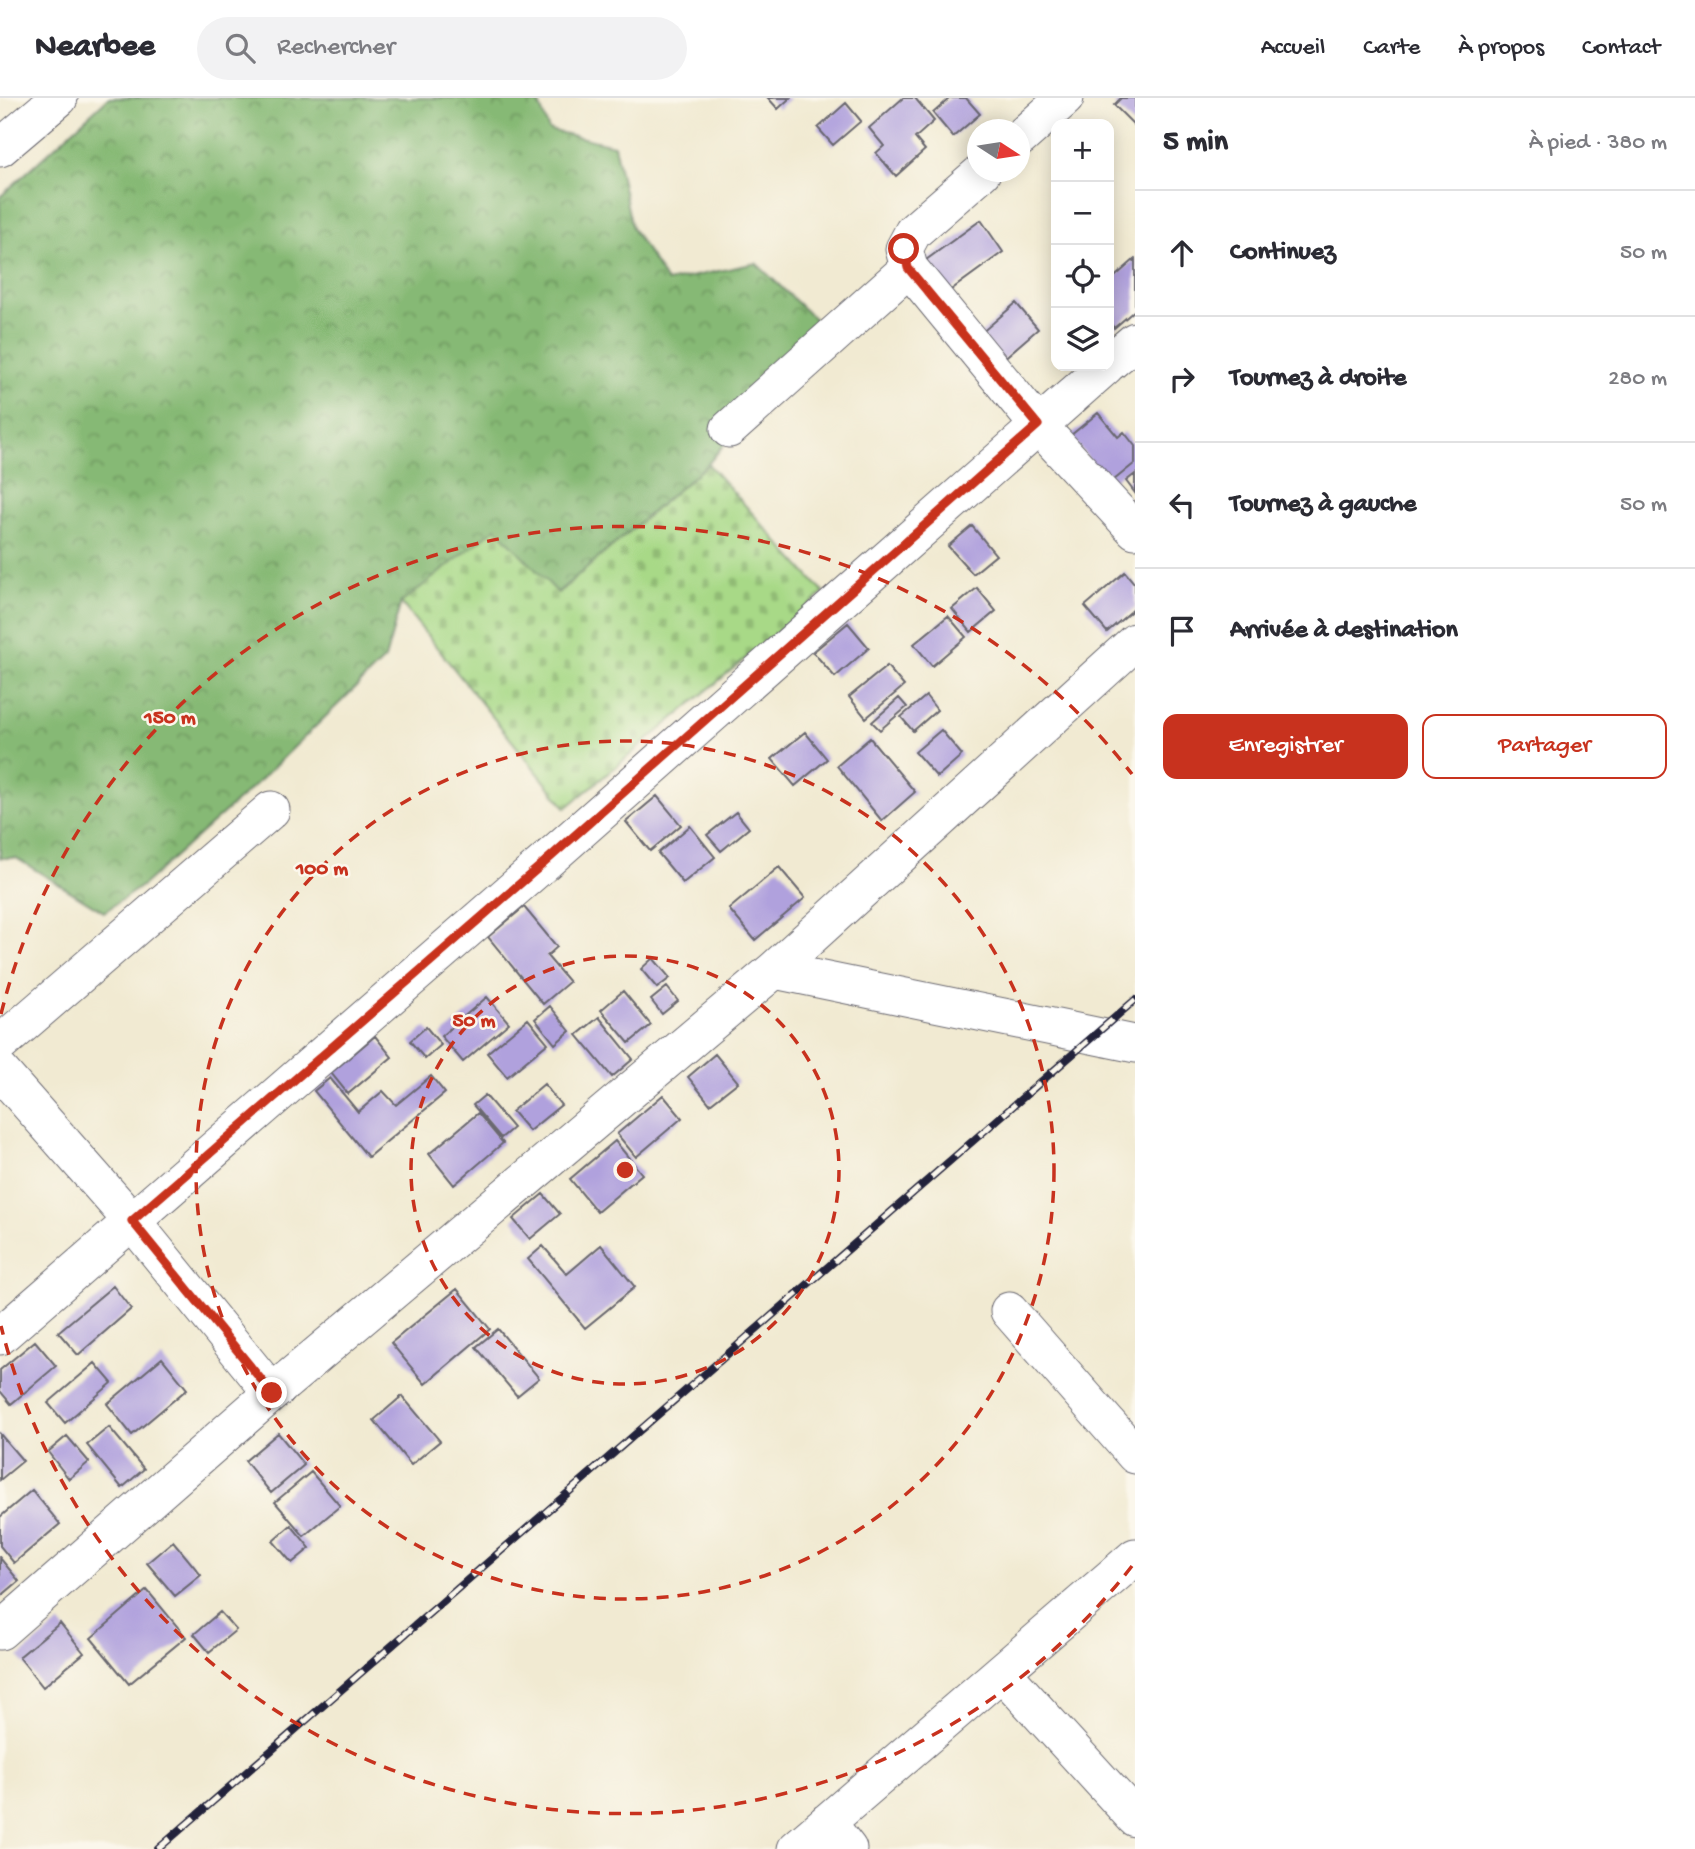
<!DOCTYPE html>
<html lang="fr">
<head>
<meta charset="utf-8">
<style>
  body { margin:0; font-family:"Gochi Hand",sans-serif; background:#f2f2f3; color:#2b2b33 }
  .controls { position:absolute; right:21px; top:21px; display:grid; overflow:hidden; border-radius:14px; box-shadow:0 4px 18px #0003 }
  .controls button { width:63px; height:63px; display:grid; place-items:center; padding:0; border:0; border-bottom:2px solid #e1e1e2; background:#fff; color:#2b2b33; font:35px sans-serif }
  .compass { position:absolute; left:967px; top:21px; width:63px; height:63px; border-radius:50%; background:#fff; box-shadow:0 4px 18px #0003; rotate:102deg }
  .stop { position:absolute; width:21px; height:21px; margin:-16px; border:5px solid #c8321e; border-radius:50%; background:#fff }
  .stop.end { background:#c8321e; border-color:#fff; box-shadow:0 2px 7px #0008 }
  .list { margin:0; padding:0; list-style:none }
  h2 { display:flex; justify-content:space-between; align-items:center; height:91px; margin:0; padding:0 28px; font-size:30px }
  h2 small { font-size:23px; font-weight:400; color:#7c7c81 }
  .list li { display:grid; grid-template-columns:46px 1fr auto; gap:21px; align-items:center; box-sizing:border-box; height:126px; padding:0 28px; border-top:2px solid #e1e1e2 }
  .list b { display:block; font-size:26px; white-space:nowrap }
  .list em { font-size:23px; font-style:normal; color:#7c7c81 }
  .actions { display:flex; gap:14px; padding:21px 28px }
  .actions a { flex:1; padding:16px 0; border:2px solid #c8321e; border-radius:14px; text-align:center; font-size:24px; color:#c8321e }
  .actions .main { background:#c8321e; color:#fff }
  .icon { flex:none; width:38px; height:38px; fill:none; stroke:currentColor; stroke-width:2; stroke-linecap:round; stroke-linejoin:round }
  .map { position:relative; flex:none; width:1135px; height:1751px; overflow:hidden }
  header { display:flex; align-items:center; gap:42px; box-sizing:border-box; height:98px; padding:0 35px; background:#fff; border-bottom:2px solid #e1e1e2 }
  header strong { font-size:33px }
  nav { display:flex; gap:38px; margin-inline-start:auto; font-size:24px }
  .search { width:490px; height:63px; background:#f2f2f3; display:flex; align-items:center; gap:18px; box-sizing:border-box; padding:0 24px; border-radius:38px; color:#7c7c81; font-size:26px }
  main { display:flex }
  aside { flex:1; background:#fff }
  .map>svg:first-child { display:block }
  .forest { fill:url(#forest-crowns); stroke:#546e58; stroke-width:2 }
  .cemetery { fill:url(#cemetery-stones); stroke:#657e61; stroke-width:2 }
  .building { fill:#b0a1dd }
  .lines { fill:none; stroke-linecap:round; stroke-linejoin:round }
  .minor-casing { stroke:#6a6870; stroke-width:39 }
  .minor { stroke:#fff; stroke-width:37 }
  .rail-casing { stroke:#22223b; stroke-width:8 }
  .rail { stroke:#fbf7ec; stroke-width:5; stroke-dasharray:16; stroke-linecap:butt }
  .route { stroke:#c8321e; stroke-width:9 }
  .ring { fill:none; stroke:#c8321e; stroke-width:3.5; stroke-dasharray:12 9 }
  .centre { fill:#c8321e; stroke:#fbf7ec; stroke-width:3.5 }
  .ring-label { font-size:21px; text-anchor:middle; font-weight:bold; fill:#c8321e; stroke:#fbf7ec; stroke-width:5; stroke-linejoin:round; paint-order:stroke }
</style>
</head>
<body>
<header>
<strong>Nearbee</strong>
<div class="search"><svg class="icon" aria-label="search" viewBox="0 0 24 24"><circle cx="10" cy="10" r="6"/><path d="M15 15l6 6"/></svg>Rechercher</div>
<nav><a>Accueil</a><a>Carte</a><a>À propos</a><a>Contact</a></nav>
</header>
<main>
<div class="map">
<svg width="1135" height="1751" viewBox="0 0 1135 1751">
  <defs>
    <pattern id="forest-crowns" width="20" height="18" patternUnits="userSpaceOnUse" patternTransform="scale(1.75)"><rect width="20" height="18" fill="#86b974"/><path d="M2 6a3 3 0 1 1 6 0M12 15a3 3 0 1 1 6 0" fill="none" stroke="#6d9660"/></pattern>
    <pattern id="cemetery-stones" width="16" height="16" patternUnits="userSpaceOnUse" patternTransform="scale(1.75)"><rect width="16" height="16" fill="#a8d987"/><path d="M2 7V4a2 2 0 0 1 4 0v3zM10 15v-3a2 2 0 0 1 4 0v3z" fill="#90ba75"/></pattern>
  </defs>
  <rect width="100%" height="100%" fill="#fbf7ec"/>
  <filter id="ink" filterUnits="userSpaceOnUse"><feTurbulence type="fractalNoise" baseFrequency=".0143" numOctaves="2"/><feDisplacementMap in="SourceGraphic" scale="14" xChannelSelector="R" yChannelSelector="G"/><feConvolveMatrix kernelMatrix="1 2 1 2 8 2 1 2 1" color-interpolation-filters="sRGB"/></filter>
  <filter id="wash" filterUnits="userSpaceOnUse"><feTurbulence type="fractalNoise" baseFrequency=".00686" numOctaves="4" result="noise"/><feDisplacementMap in="SourceGraphic" scale="28" xChannelSelector="R" yChannelSelector="G"/><feGaussianBlur stdDeviation="1.57" result="paint"/><feColorMatrix in="noise" values="0 0 0 0 0 0 0 0 0 0 0 0 0 0 0 0 0 1.4 0 .05"/><feComposite in="paint" operator="in"/></filter>
  <g filter="url(#wash)">
    <rect width="100%" height="100%" fill="#f1ead2"/>
    <path class="forest" d="M108 0H537L549 32 614 47 632 130 667 184 756 165 822 228 708 366 557 495 401 504 385 561 256 686 143 787 104 814 16 760H0V99Z"/>
    <path class="cemetery" d="M708 366 824 495 566 710 401 505 496 430 558 495Z"/>
    <g id="blocks">
      <path class="building" d="M768 0H790L778 11Z
        M903 0H915L934 23 915 40 925 52 896 78 876 55 884 48 869 30Z
        M950 0H966L980 16 953 39 933 15Z
        M1121 0H1135V28L1114 7Z
        M846 5 861 23 833 47 818 30Z
        M981 122 1003 154 948 194 926 162Z
        M1135 161V212L1114 230 1109 224V184Z
        M1016 205 1038 231 1002 262 980 236Z
        M1098 315 1118 339 1124 334 1135 348V365L1109 386 1070 338Z
        M1135 376V395L1126 383Z
        M972 428 996 457 973 476 948 448Z
        M1125 474 1135 486V510L1107 534 1085 508Z
        M977 490 996 513 971 534 952 511Z
        M948 518 966 539 932 568 914 546Z
        M848 525 869 550 835 579 813 554Z
        M887 568 904 588 866 620 849 599Z
        M926 598 937 612 913 633 901 619Z
        M899 600 907 609 880 632 872 624Z
        M941 632 962 657 937 679 915 654Z
        M805 634 827 661 795 688 772 661Z
        M870 640 915 694 882 723 837 668Z
        M657 698 681 727 650 753 626 724Z
        M736 714 749 730 721 753 707 737Z
        M690 728 715 759 683 785 658 755Z
        M779 769 805 800 755 842 729 811Z
        M524 809 557 849 547 858 569 884 543 906 488 839Z
        M653 860 670 880 657 890 641 871Z
        M667 889 678 903 662 916 651 902Z
        M623 893 651 927 629 945 601 912Z
        M487 899 509 925 463 964 441 938Z
        M550 908 570 933 555 946 535 921Z
        M599 919 633 961 612 979 577 937Z
        M528 921 548 945 507 979 487 955Z
        M426 929 441 947 425 961 410 943Z
        M375 938 392 959 348 996 331 975Z
        M715 956 738 984 710 1006 688 979Z
        M431 978 445 995 368 1059 314 993 330 980 358 1014 383 993 396 1007Z
        M544 986 561 1007 529 1033 512 1013Z
        M485 997 513 1030 501 1040 473 1007Z
        M663 997 682 1020 636 1059 617 1036Z
        M478 1015 503 1045 454 1087 429 1056Z
        M615 1043 642 1076 597 1114 570 1081Z
        M543 1096 560 1116 530 1141 513 1121Z
        M601 1147 635 1189 585 1230 528 1161 543 1148 567 1176Z
        M113 1188 131 1211 78 1257 58 1234Z
        M457 1191 490 1231 425 1286 391 1245Z
        M498 1231 539 1280 517 1298 476 1249Z
        M35 1243 56 1268 11 1306 0 1293V1272Z
        M162 1260 187 1291 132 1337 107 1306Z
        M95 1265 112 1285 65 1325 48 1305Z
        M402 1298 440 1343 411 1367 374 1322Z
        M109 1329 144 1371 122 1390 87 1347Z
        M278 1335 304 1367 271 1395 245 1363Z
        M0 1336 23 1363 0 1382Z
        M67 1338 89 1364 69 1381 48 1354Z
        M311 1374 340 1408 304 1438 275 1404Z
        M32 1392 60 1426 14 1465 0 1448V1419Z
        M291 1427 310 1450 292 1465 273 1443Z
        M173 1443 201 1477 175 1498 147 1465Z
        M0 1460 19 1483 0 1499Z
        M147 1492 186 1539 129 1586 91 1540Z
        M220 1514 236 1532 209 1554 194 1536Z
        M60 1525 84 1555 43 1589 19 1559Z"/>
    </g>
  </g>
  <g filter="url(#ink)">
    <use href="#blocks" fill-opacity="0" stroke="#6a6870" stroke-width="2"/>
    <g class="lines">
      <g class="minor-casing">
        <path id="minor" d="M1020 40 1065 0
          M0 50 59 0
          M982 74 913 134 904 151 909 170 1038 327 1135 432
          M1109 265 1135 243
          M729 331 909 170
          M774 872 1135 946
          M0 946 271 712
          M0 973 132 1123 272 1295
          M1009 1213 1135 1357
          M0 1238 546 763 1106 268
          M0 1533 272 1295 774 872 1135 544
          M1002 1574 1135 1720
          M827 1724 848 1751
          M796 1751 1135 1459"/>
      </g>
      <use href="#minor" class="minor"/>
      <g class="rail-casing">
        <path id="rail" d="M158 1751 1135 902"/>
      </g>
      <use href="#rail" class="rail"/>
    </g>
  </g>
  <g class="lines" filter="url(#ink)">
    <path class="route" d="M272 1295 132 1123 546 763 1038 327 908 170 904 151"/>
  </g>
  <g class="ring">
    <circle cx="625" cy="1072" r="214"/>
    <circle cx="625" cy="1072" r="429"/>
    <path d="M1132 1468A643 643 0 0 1 1 1228M1 916A643 643 0 0 1 1132 676"/>
  </g>
  <circle cx="625" cy="1072" r="10" class="centre"/>
  <g class="ring-label">
    <text x="170" y="625">150 m</text>
    <text x="322" y="776">100 m</text>
    <text x="474" y="928">50 m</text>
  </g>
</svg>
<div class="controls">
<button>+</button>
<button>−</button>
<button><svg class="icon" aria-label="locate" viewBox="0 0 24 24"><circle cx="12" cy="12" r="6"/><path d="M12 2v4M12 18v4M2 12h4M18 12h4"/></svg></button>
<button><svg class="icon" aria-label="layers" viewBox="0 0 24 24"><path d="M12 4l9 5-9 5-9-5zM3 14l9 5 9-5"/></svg></button>
</div>
<svg class="compass" viewBox="-18 -18 36 36"><path d="M0-13l5 13h-10z" fill="#e53935"/><path d="M0 13l5-13h-10z" fill="#7c7c81"/></svg>
<div class="stop" style="left:904px;top:151px"></div>
<div class="stop end" style="left:272px;top:1295px"></div>
</div>
<aside>
<h2>5 min<small>À pied · 380 m</small></h2>
<ul class="list">
<li><svg class="icon" aria-label="ahead" viewBox="0 0 24 24"><path d="M12 20V5M6 11l6-6 6 6"/></svg><div><b>Continuez</b></div><em>50 m</em></li>
<li><svg class="icon" aria-label="right" viewBox="0 0 24 24"><path d="M7 20v-9h11M14 6l5 5-5 5"/></svg><div><b>Tournez à droite</b></div><em>280 m</em></li>
<li><svg class="icon" aria-label="left" viewBox="0 0 24 24"><path d="M17 20v-9H6M10 6l-5 5 5 5"/></svg><div><b>Tournez à gauche</b></div><em>50 m</em></li>
<li><svg class="icon" aria-label="arrive" viewBox="0 0 24 24"><path d="M6 21V4h12l-3 4 3 4H6"/></svg><div><b>Arrivée à destination</b></div></li>
</ul>
<div class="actions"><a class="main">Enregistrer</a><a>Partager</a></div>
</aside>
</main>
</body>
</html>
